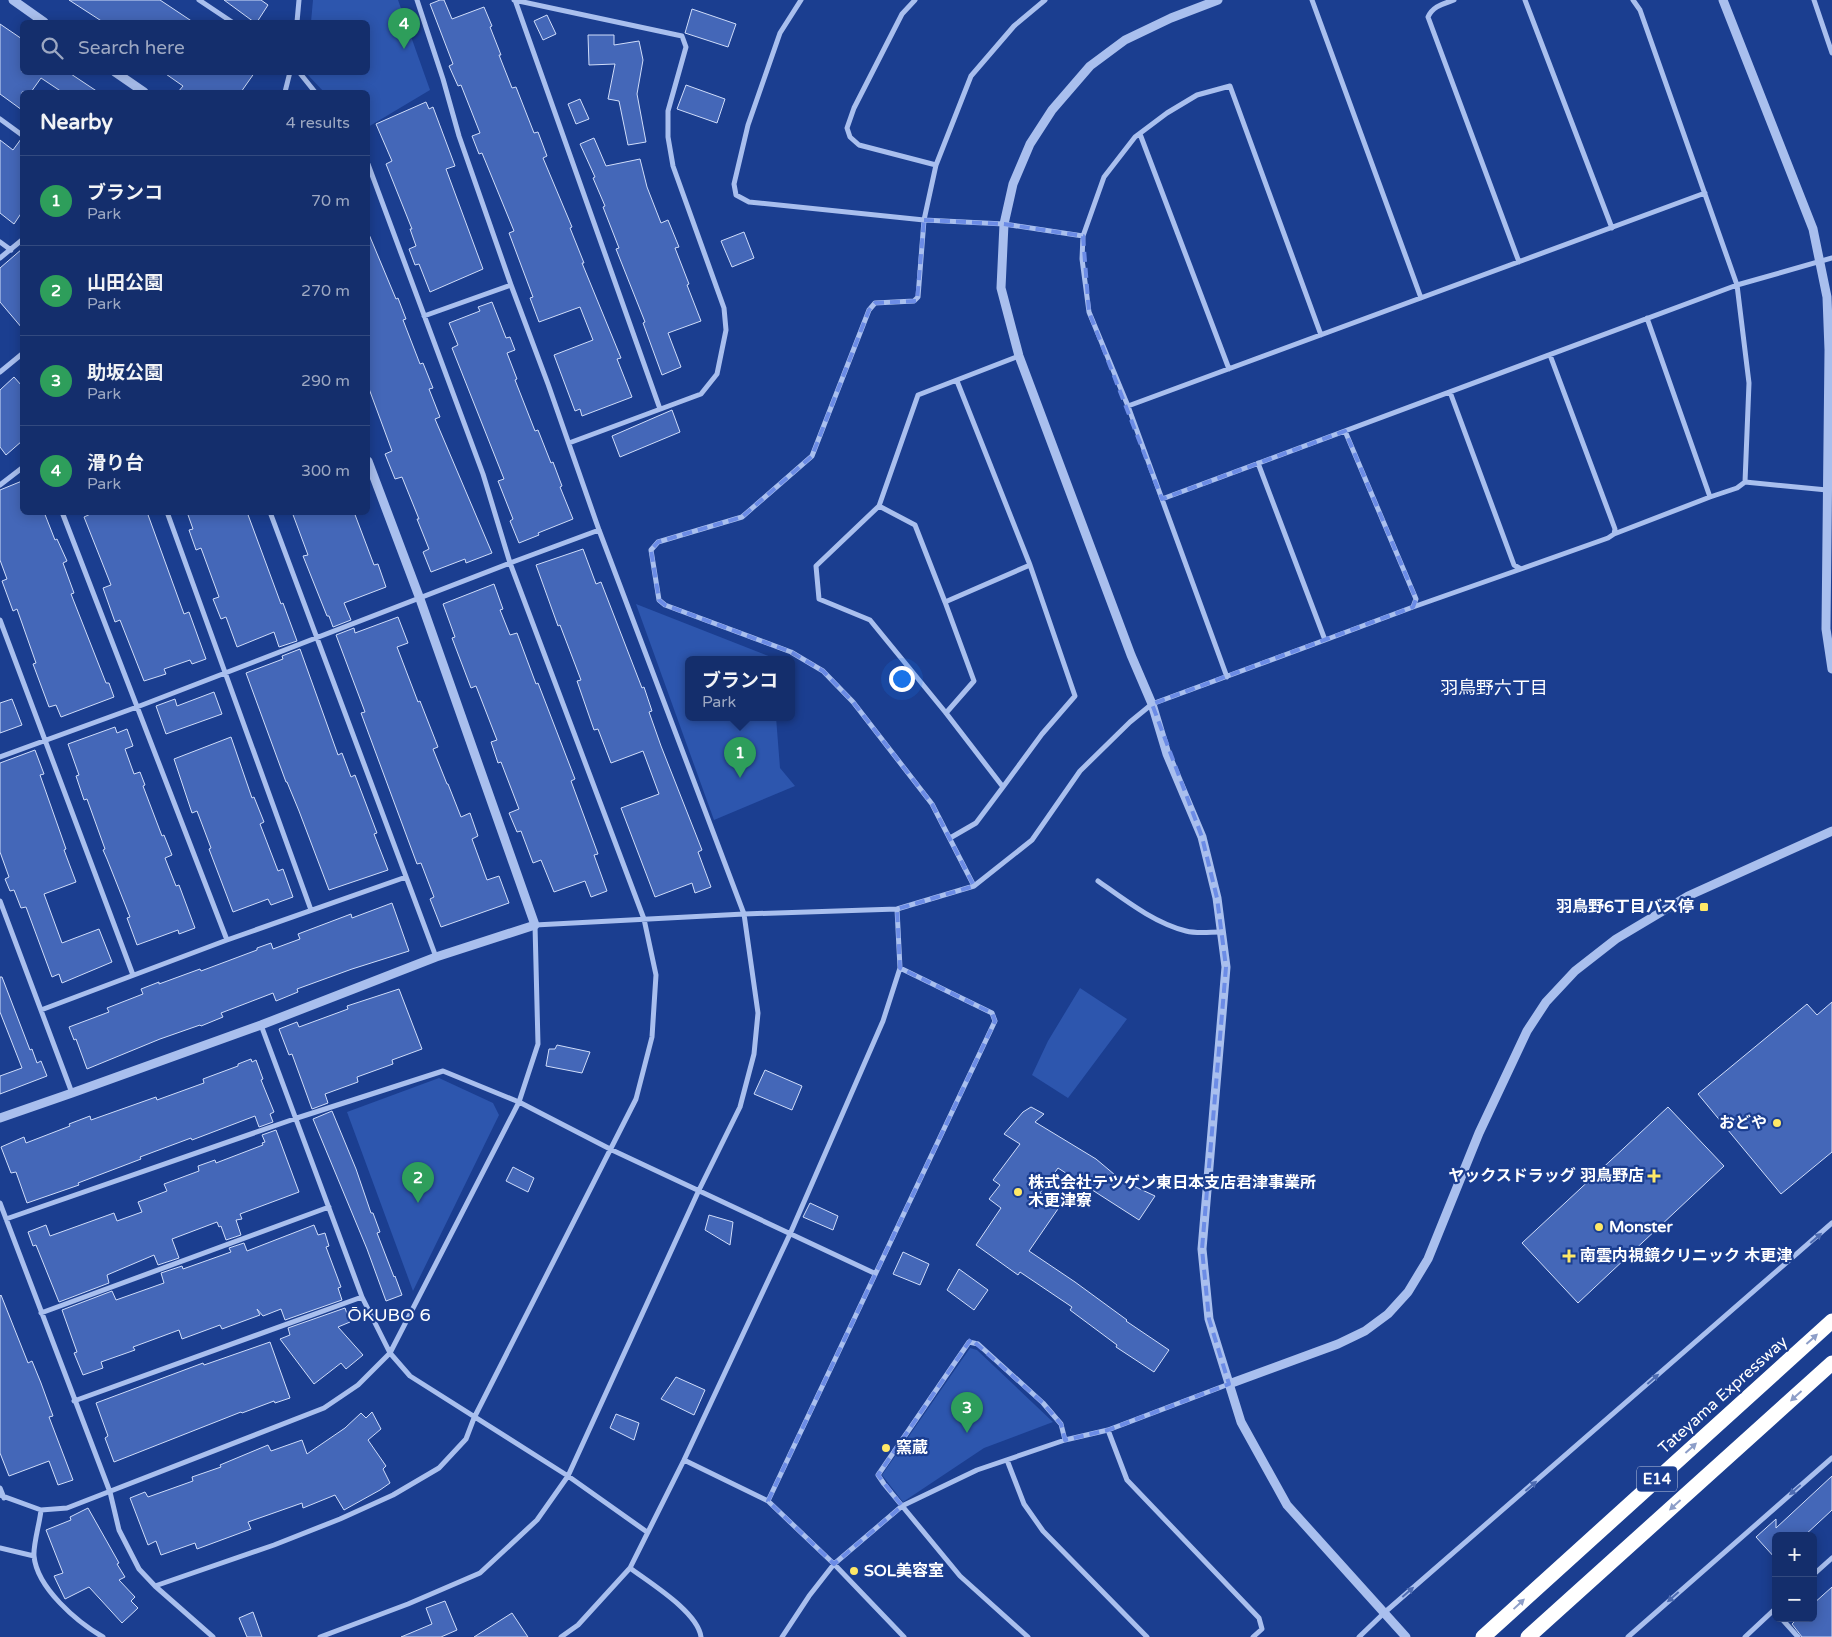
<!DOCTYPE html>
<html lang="en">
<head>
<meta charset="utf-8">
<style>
  body { margin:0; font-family:"Varela Round","Noto Sans JP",sans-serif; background:#1d3672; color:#f1f3f6 }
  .controls { position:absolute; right:15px; bottom:15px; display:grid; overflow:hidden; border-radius:8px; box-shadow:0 2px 12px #0003 }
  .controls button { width:45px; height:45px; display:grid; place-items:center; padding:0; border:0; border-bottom:1px solid #334a7f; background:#142e6c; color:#f1f3f6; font:25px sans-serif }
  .you { position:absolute; left:901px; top:678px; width:18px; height:18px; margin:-12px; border:4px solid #fff; border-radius:50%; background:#1a73e8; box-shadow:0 0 0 8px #1a73e833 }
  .badge { display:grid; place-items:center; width:32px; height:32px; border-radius:50%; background:#ffe867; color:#fff; font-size:16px; font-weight:700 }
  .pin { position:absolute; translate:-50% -41px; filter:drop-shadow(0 1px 2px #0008) }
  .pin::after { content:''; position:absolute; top:26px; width:18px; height:15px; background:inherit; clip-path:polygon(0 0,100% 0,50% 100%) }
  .popup { position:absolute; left:685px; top:656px; width:110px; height:65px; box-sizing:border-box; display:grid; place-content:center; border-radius:8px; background:#142e6c; filter:drop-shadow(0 1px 4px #0005); font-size:16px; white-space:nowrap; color:#9da8c2 }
  .popup b { font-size:19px; color:#f1f3f6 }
  .popup::after { content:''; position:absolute; left:50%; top:100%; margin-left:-10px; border:10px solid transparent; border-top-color:#142e6c }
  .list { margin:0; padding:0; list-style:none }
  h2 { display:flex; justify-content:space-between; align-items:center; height:65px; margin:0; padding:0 20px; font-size:21px }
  h2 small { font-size:16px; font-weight:400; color:#9da8c2 }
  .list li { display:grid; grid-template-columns:32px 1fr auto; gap:15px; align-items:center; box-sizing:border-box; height:90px; padding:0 20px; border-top:1px solid #334a7f }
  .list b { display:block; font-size:19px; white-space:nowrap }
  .list p { margin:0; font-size:16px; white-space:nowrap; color:#9da8c2 }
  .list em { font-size:16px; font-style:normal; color:#9da8c2 }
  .icon { flex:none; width:28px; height:28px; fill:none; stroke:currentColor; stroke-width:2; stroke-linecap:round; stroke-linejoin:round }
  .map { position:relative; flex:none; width:1832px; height:1637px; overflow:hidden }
  .search { position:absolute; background:#142e6c; box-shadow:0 2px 12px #0003; left:20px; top:20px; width:350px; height:55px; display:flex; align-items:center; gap:12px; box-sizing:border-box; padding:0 18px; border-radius:8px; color:#9da8c2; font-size:19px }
  .panel { position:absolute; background:#142e6c; box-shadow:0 2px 12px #0003; left:20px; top:90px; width:350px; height:425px; border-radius:8px }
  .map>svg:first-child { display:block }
  .green { fill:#2d56ae }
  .building { fill:#4467b8; stroke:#d0ddfa }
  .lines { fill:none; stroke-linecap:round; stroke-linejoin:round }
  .minor { stroke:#a9bfee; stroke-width:5 }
  .tertiary { stroke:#a9bfee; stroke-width:9 }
  .motorway { stroke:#fff; stroke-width:15 }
  .oneway { fill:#4d6bb1 }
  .oneway2 { fill:#8d9ec8 }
  .marked { fill:none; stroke:#6c8ce6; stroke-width:4; stroke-dasharray:10 6; stroke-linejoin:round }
  .poi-dot { fill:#ffe867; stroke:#1b3e90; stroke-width:2 }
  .labels { text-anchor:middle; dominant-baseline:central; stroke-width:4.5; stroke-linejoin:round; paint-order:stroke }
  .shield { fill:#1b3e90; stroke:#bbc5de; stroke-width:1 }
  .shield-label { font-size:15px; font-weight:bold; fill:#fff }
  .poi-label { font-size:16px; font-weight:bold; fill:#fff; stroke:#1b3e90; text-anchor:start }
  .street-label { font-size:16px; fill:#fff; stroke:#1b3e90 }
  .neighbourhood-label { font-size:18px; fill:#fff; stroke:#1b3e90 }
</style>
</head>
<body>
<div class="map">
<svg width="1832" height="1637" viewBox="0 0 1832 1637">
  <rect width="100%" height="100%" fill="#1b3e90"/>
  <path class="green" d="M313 0H398L430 90 368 127V92H324L306 73 368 72V22H311Z
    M636 604 771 657V659H689V717H776L780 768 795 786 714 820Z
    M1080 988 1127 1019 1068 1098 1032 1075 1048 1041Z
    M439 1078 493 1103 499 1115 413 1291 347 1112Z
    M970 1348 977 1350 1053 1422 984 1448 903 1502 882 1475Z"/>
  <path class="building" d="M69 0H160L193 22H103Z
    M224 0H261L268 5 257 22H254Z
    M440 0H444L452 19 484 7 492 26 490 27 501 55H499L512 88 516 87 534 133 538 132 547 156 543 158 572 227 570 228 584 263H582L621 358 617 359 632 397 582 416 580 409 575 411 554 355 593 340 580 307 539 322 530 298 533 297 509 233 514 231 482 153 479 154 472 136 480 133 461 85 458 86 449 66 453 64 430 4Z
    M692 9 736 24 728 47 685 33Z
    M547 15 556 34 543 40 534 21Z
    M0 24 22 39V72H68L98 92H62L41 78 31 92H22V110L0 94Z
    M588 35H614V45L639 41 643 60 637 94 646 142 628 145 619 101 608 99 615 64 589 65Z
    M163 72H255L241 92H178L183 86Z
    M686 85 725 99 717 123 677 109Z
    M580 99 589 119 576 124 568 104Z
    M426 102 429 109 433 107 455 166 446 169 483 269 430 292 419 264 415 265 409 249 416 246 410 229H412L386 164 392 161 376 124Z
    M594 138 606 166 640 159 647 187 661 223 668 220 679 247 675 248 689 284 687 285 701 321 668 333 681 367 662 375 643 323 645 322 616 249 619 248 603 207 605 206 593 178 595 177 580 144Z
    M21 139H22V212L14 224 0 213V140L13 150Z
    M368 232 396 299 398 298 406 319 403 320 420 364 423 363 433 388 429 389 440 417 435 419 492 553 466 563 465 559 431 572 423 552 429 549 417 519H419L402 477 395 479 385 454 392 451 368 386Z
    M744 232 754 258 732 267 721 241Z
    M22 249V328L0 302V268Z
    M492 302 506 338 510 337 515 350 507 353 517 379 515 380 535 431 538 430 551 463 553 462 562 486 560 487 573 519 538 533 539 535 519 543 510 521 513 519 498 481 504 479 452 348 458 345 449 323 480 311 478 307Z
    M14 377 22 386V441L6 455 0 447V390Z
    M672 410 680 432 620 457 612 436Z
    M22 481V512H44L55 540 57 539 67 561 63 563 74 593 71 594 106 683H109L114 697 61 717 56 705 49 707 33 664 36 663 17 609 13 611 2 581 7 579 0 560V490Z
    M95 512H147L184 614 189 612 206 659 192 664 190 660 164 669 166 674 144 681 120 620 115 622 103 588 111 585 84 517Z
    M187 512H247L281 604 283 603 297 641 279 647 274 632 237 647 226 617 221 619 213 599 219 597 201 548 196 550 189 530 193 529Z
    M292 512H354L374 565 378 564 386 587 344 603 351 620 333 627 329 616H327L303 556 308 555Z
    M583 549 596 584 601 582 642 688 644 687 652 711 649 712 661 746 702 850 698 852 711 887 695 893 692 883 655 897 621 808 659 794 643 751 611 763 598 729 594 730 577 681 581 680 560 625 558 626 536 565Z
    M494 584 503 609 500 610 510 635 517 633 536 684 538 683 575 779 571 781 598 854 594 855 607 891 591 897 585 881 554 892 541 860 533 863 521 831 517 832 509 813 519 809 501 762 498 763 491 742 497 740 476 686 471 688 452 638 455 637 443 604Z
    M398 617 408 643 397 647 418 702 420 701 438 747 433 749 447 784H448L461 817 470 813 478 836 472 839 487 880 499 876 509 903 441 927 430 899 434 897 421 863 417 864 361 713 365 712 336 635 354 628 355 633Z
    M300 649 338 755 342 753 351 777 355 775 377 833 374 834 388 870 329 890 299 811 287 782H286L246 673 283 659 282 656Z
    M214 692 222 714 166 734 156 706 175 699 177 706Z
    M12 699 22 725 0 733V703Z
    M115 727 117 733 127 729 133 746 125 749 134 774 140 772 145 785 143 786 162 836 164 835 172 855 165 858 176 886 179 885 195 928 179 934 178 930 137 945 127 918 130 917 107 859 103 850 105 849 87 799 84 800 76 776 79 775 68 744Z
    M231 737 252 798 254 797 264 822 260 824 278 871 283 869 293 897 271 905 268 899 233 912 209 849 211 848 197 811 192 813 174 759Z
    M35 750 44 774 40 775 66 849 64 850 76 882 44 894 62 943 99 929 112 962 62 983 59 974 52 977 26 907 21 908 14 890 10 891 5 879 9 877 0 852V763Z
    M392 903 409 951 352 969 297 989 298 992 276 1001 273 993 221 1013 223 1017 201 1026 200 1025 160 1039 87 1069 76 1039 74 1040 69 1027 109 1012 107 1008 143 994 141 989 159 982V984L200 969 201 971 257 950V948L271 943 273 949 300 939 298 934 351 914 352 918Z
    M0 977H2L30 1050 32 1049 37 1063 41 1061 47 1076 0 1094V1076L22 1068 0 1012Z
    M399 989 422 1049 392 1060 393 1064 357 1077 358 1082 325 1094 328 1103 312 1109 292 1054 289 1055 279 1029 297 1022 299 1027 348 1009 347 1006Z
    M1832 1002V1152L1781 1194 1698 1094 1807 1004 1817 1015Z
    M557 1045 590 1052 582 1073 546 1066 549 1049H555Z
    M251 1059 252 1062 256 1060 263 1079 261 1080 274 1112 270 1114 273 1122 259 1127 255 1116 192 1140 191 1138 140 1157 141 1159 78 1183 79 1185 27 1203 16 1172 11 1173 1 1147 24 1137 26 1143 70 1126 69 1124 90 1116 91 1120 156 1097 157 1100 204 1083 203 1079 238 1066V1064Z
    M765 1070 802 1086 792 1110 754 1094Z
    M1031 1107 1044 1114 1035 1122 1096 1159 1121 1180 1155 1196 1139 1220 1058 1168 1040 1193 1060 1206 1029 1251 1075 1282 1127 1320 1126 1321 1169 1350 1154 1372 1116 1347 1117 1345 1070 1310 1072 1307 1020 1272 1018 1275 976 1245 1001 1208 989 1199 1000 1185 993 1180 1020 1144 1004 1134 1023 1112Z
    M1668 1107 1724 1166 1578 1303 1522 1243Z
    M332 1111 356 1169 371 1213H373L380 1232 377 1233 394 1277 395 1276 402 1295 386 1301 367 1249 313 1119Z
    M276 1130 299 1192 240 1214 242 1219 236 1220 241 1235 226 1240 221 1226 219 1227 217 1222 172 1239 179 1258 158 1265 154 1255 107 1275 109 1283 59 1302 36 1245 33 1246 28 1232 46 1225 50 1236 114 1213 117 1221 142 1212 138 1202 167 1191 164 1184 199 1171 198 1166 215 1160 216 1163 263 1145 262 1143 265 1142 262 1135Z
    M513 1167 534 1178 528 1192 506 1181Z
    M810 1203 838 1216 833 1230 803 1217Z
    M709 1215 733 1222 730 1245 705 1230Z
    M314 1225 318 1235 325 1233 329 1246 326 1247 341 1287 338 1288 342 1300 285 1320 281 1309 263 1316 257 1309 260 1315 222 1329 220 1325 182 1339 179 1330 133 1347 135 1350 101 1362 103 1368 83 1375 74 1353 77 1352 62 1310 112 1291 116 1300 164 1283 161 1273 182 1266 183 1269 231 1252 229 1248 244 1243 247 1251Z
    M903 1252 929 1264 920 1285 893 1274Z
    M959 1269 988 1290 974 1310 947 1290Z
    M1 1295 28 1363 32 1361 41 1383 53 1416 49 1417 73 1480 58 1485 49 1461 9 1476 0 1453V1296Z
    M345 1308 350 1322 338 1327 363 1355 346 1369 341 1363 314 1384 280 1339 290 1335 288 1328Z
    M270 1342 290 1398 275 1403 274 1401 242 1413 241 1412 114 1462 105 1438 108 1436 96 1403 203 1363 204 1365Z
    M676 1377 705 1390 694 1415 661 1399Z
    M372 1412 381 1429 368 1440 386 1466 383 1469 390 1483 380 1490 344 1510 335 1495 303 1508 302 1503 248 1522 251 1529 197 1549 195 1543 161 1555 156 1541 148 1545 130 1498 145 1492 148 1497 193 1481 192 1477 221 1467 220 1465 268 1445 271 1451 302 1440 307 1454 345 1428 361 1413 366 1418Z
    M616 1414 639 1423 634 1440 610 1428Z
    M1832 1476V1510L1804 1536H1776V1559L1756 1537 1776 1519V1528Z
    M88 1508 119 1563 117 1564 125 1577 119 1580 135 1597 131 1601 138 1608 122 1623 89 1587 65 1599 54 1576 63 1573 46 1530 71 1520 70 1517Z
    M1832 1587V1637H1802L1792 1624 1798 1618H1813V1604Z
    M445 1601 457 1630 441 1637H401L432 1624 426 1608Z
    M253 1612 262 1637H247L239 1618Z
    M512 1613 528 1637H474Z"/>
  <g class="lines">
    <path class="minor" d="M199 0 232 22
      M514 0 682 36 686 47 668 111V137L673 166 724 308 726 330 717 374 701 394 569 443
      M515 0 660 409
      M801 0 780 33 748 125 734 184 736 195 749 202 924 220 1004 224 1083 236
      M915 0 902 14 854 108 847 128 850 137 859 145 936 165
      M1312 0 1421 298
      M1454 0C1443 4 1433 6 1428 17L1519 262
      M1525 0 1612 228
      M1633 0 1640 10 1737 285 1749 383 1745 482 1737 488 1710 497 1647 318
      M1814 0 1832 53
      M297 22 299 0
      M299 72 315 92
      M285 92 290 72
      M0 119 22 135
      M1140 134 1229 369
      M0 242 11 250
      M0 258 22 240
      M424 316 511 285
      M0 372 22 354
      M957 381 1030 565 1075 696 1042 734 1003 787
      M1450 392 1514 565 1521 569 1608 538 1614 534 1615 529 1550 355
      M1128 406 1705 193
      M1258 463 1325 640 1413 607 1416 599 1345 431
      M1745 482 1827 490
      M0 485 22 468
      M1162 499 1737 285 1832 258
      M879 506 915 525 945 602
      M62 512 227 940
      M167 512 311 910
      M270 512 436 957
      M1614 534 1710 497
      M1413 607 1521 569
      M0 620 133 975
      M1227 677 1128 406 1089 312 1082 259 1083 236 1104 177 1135 137 1167 113 1197 95 1230 86 1321 335
      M946 713 974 681 945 602 1030 565
      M0 757 137 707 510 563 599 530
      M950 838 976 823 1003 787 946 713 870 620 819 599 816 566 879 506 918 395 1019 356
      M1098 881C1125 900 1154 923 1186 931 1197 934 1210 932 1221 932
      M974 886 932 804 853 702 823 671 791 652 665 605 659 600 651 550 658 542 742 517 812 456 869 310 875 303 914 301 918 297 924 220 936 165 971 76 1014 26 1045 0
      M0 901 72 1093
      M41 1010 227 940 406 877
      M261 1025 362 1297 390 1353 410 1376 568 1476 647 1532
      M0 1203 110 1492 119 1530 139 1569 155 1586 213 1637
      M6 1219 297 1118 443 1071 519 1102 612 1150 874 1273
      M41 1313 329 1207
      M74 1401 362 1297
      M1108 1430 1127 1480 1259 1618 1262 1629 1253 1637
      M684 1460 768 1501 834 1564 904 1637
      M1007 1460 1024 1504 1043 1531 1147 1637
      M0 1488 4 1498
      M0 1495 41 1510 67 1508 324 1408 358 1385 390 1353 519 1102 538 1044 535 925 744 914 897 909 974 886 1032 840 1080 771 1130 722 1152 704 1325 640
      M768 1501 995 1021 992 1013 900 968
      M41 1510C40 1522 33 1545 34 1556 37 1588 77 1622 103 1637
      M0 1548 34 1556
      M630 1568C650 1583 698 1612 701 1637
      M1813 1575 1832 1558
      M155 1586 274 1545 340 1519 393 1495 439 1468 466 1439 474 1418 636 1099 652 1037 656 975 644 919 510 563 483 474 368 164
      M1781 1618 1798 1637
      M320 1637 408 1604 480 1573 537 1520 568 1476 699 1190 740 1107 754 1054 758 1013 744 914 599 530 548 384 511 285 459 136 443 79 417 0
      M561 1637 578 1625 630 1568 684 1460 790 1234 883 1021 900 968 897 909
      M782 1637 809 1596 834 1564 902 1506 977 1470 1065 1440 1108 1430 1229 1384
      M1028 1637 960 1576 884 1484 878 1475 969 1342 978 1344 1043 1403 1061 1424 1065 1440
      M1359 1637 1384 1613 1832 1223
      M1628 1637 1832 1458
      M1745 1637 1776 1608"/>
    <path class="tertiary" d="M13 0 44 22
      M1218 0 1171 18 1125 40 1090 66 1052 110 1030 144 1013 184 1004 224 1001 288 1019 356 1131 655 1152 704 1167 754 1202 837 1217 898 1226 967 1202 1249 1209 1319 1241 1422 1287 1505 1406 1637
      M1723 0 1813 229 1827 297 1829 350 1826 629 1832 669
      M115 72 144 92
      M0 1118 72 1093 261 1025 436 957 535 925 420 599 368 461
      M1229 1384 1338 1344 1365 1331 1388 1314 1408 1292 1428 1259 1479 1133 1527 1031 1546 1002 1575 971 1616 939 1688 896 1832 831"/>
    <path class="motorway" d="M1483 1637 1832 1321
      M1528 1637 1832 1363"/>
  </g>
  <defs><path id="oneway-solid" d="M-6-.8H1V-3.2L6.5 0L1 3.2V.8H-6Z" transform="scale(1.25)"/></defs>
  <g class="oneway">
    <use href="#oneway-solid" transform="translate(1816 1238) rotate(-41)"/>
    <use href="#oneway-solid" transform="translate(1653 1379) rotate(-41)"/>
    <use href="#oneway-solid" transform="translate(1531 1486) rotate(-41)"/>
    <use href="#oneway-solid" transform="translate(1795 1490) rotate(139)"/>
    <use href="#oneway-solid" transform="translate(1408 1592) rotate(-41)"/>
    <use href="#oneway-solid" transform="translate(1673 1597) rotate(139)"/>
  </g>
  <g class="oneway2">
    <use href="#oneway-solid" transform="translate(1812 1339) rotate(-42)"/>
    <use href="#oneway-solid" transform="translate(1796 1396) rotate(138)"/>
    <use href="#oneway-solid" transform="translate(1691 1448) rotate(-42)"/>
    <use href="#oneway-solid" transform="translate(1675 1505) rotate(138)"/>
    <use href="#oneway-solid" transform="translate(1519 1604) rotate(-43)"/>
  </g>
  <path class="marked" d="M924 220 1004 224 1083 236 1089 312 1162 499 1345 431 1416 599 1413 607 1152 704 1202 837 1217 898 1226 967 1202 1249 1209 1319 1229 1384 1108 1430 1065 1440 1061 1424 1043 1403 971 1339 878 1475 902 1506 834 1564 768 1501 995 1021 992 1013 900 968 897 909 974 886 932 804 853 702 823 671 791 652 665 605 659 600 651 550 658 542 742 517 812 456 869 310 875 303 917 301Z"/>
  <g class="poi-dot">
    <rect x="1699" y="902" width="10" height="10" rx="2.5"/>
    <circle cx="1777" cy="1123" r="5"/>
    <path d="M1651.5 1168.5h5v5h5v5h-5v5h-5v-5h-5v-5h5z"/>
    <circle cx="1018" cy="1192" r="5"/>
    <circle cx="1599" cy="1227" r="5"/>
    <path d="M1566.5 1248.5h5v5h5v5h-5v5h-5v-5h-5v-5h5z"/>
    <circle cx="886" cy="1448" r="5"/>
    <circle cx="854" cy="1571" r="5"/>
  </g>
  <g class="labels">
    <rect class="shield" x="1637" y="1466.5" width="40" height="25" rx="4"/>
    <g class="shield-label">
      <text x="1657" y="1479">E14</text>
    </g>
    <g class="poi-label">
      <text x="1694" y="907" text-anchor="end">羽鳥野6丁目バス停</text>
      <text x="1767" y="1123" text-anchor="end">おどや</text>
      <text x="1644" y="1176" text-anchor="end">ヤックスドラッグ 羽鳥野店</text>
      <text x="1028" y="1183">株式会社テツゲン東日本支店君津事業所<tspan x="1028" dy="18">木更津寮</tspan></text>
      <text x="1609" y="1227">Monster</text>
      <text x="1580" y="1256">南雲内視鏡クリニック 木更津</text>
      <text x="896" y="1448">窯蔵</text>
      <text x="864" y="1571">SOL美容室</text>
    </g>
    <g class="street-label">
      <text transform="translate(1723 1395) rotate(-42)">Tateyama Expressway</text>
    </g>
    <g class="neighbourhood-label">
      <text x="1494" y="688">羽鳥野六丁目</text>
      <text x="389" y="1315">ŌKUBO 6</text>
    </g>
  </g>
</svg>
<div class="controls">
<button>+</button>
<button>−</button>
</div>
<div class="you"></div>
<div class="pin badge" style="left:740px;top:778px;background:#2e9e5b">1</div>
<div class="popup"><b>ブランコ</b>Park</div>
<div class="pin badge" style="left:418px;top:1203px;background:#2e9e5b">2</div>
<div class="pin badge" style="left:967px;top:1433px;background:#2e9e5b">3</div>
<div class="pin badge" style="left:404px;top:49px;background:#2e9e5b">4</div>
<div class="search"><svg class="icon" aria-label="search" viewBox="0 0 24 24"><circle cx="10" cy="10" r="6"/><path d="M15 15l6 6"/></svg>Search here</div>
<section class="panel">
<h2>Nearby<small>4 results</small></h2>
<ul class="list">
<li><span class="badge" style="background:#2e9e5b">1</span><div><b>ブランコ</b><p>Park</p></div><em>70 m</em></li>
<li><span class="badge" style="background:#2e9e5b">2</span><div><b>山田公園</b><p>Park</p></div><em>270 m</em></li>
<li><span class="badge" style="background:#2e9e5b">3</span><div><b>助坂公園</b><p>Park</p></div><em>290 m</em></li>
<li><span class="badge" style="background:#2e9e5b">4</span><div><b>滑り台</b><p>Park</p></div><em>300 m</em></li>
</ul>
</section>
</div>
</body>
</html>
